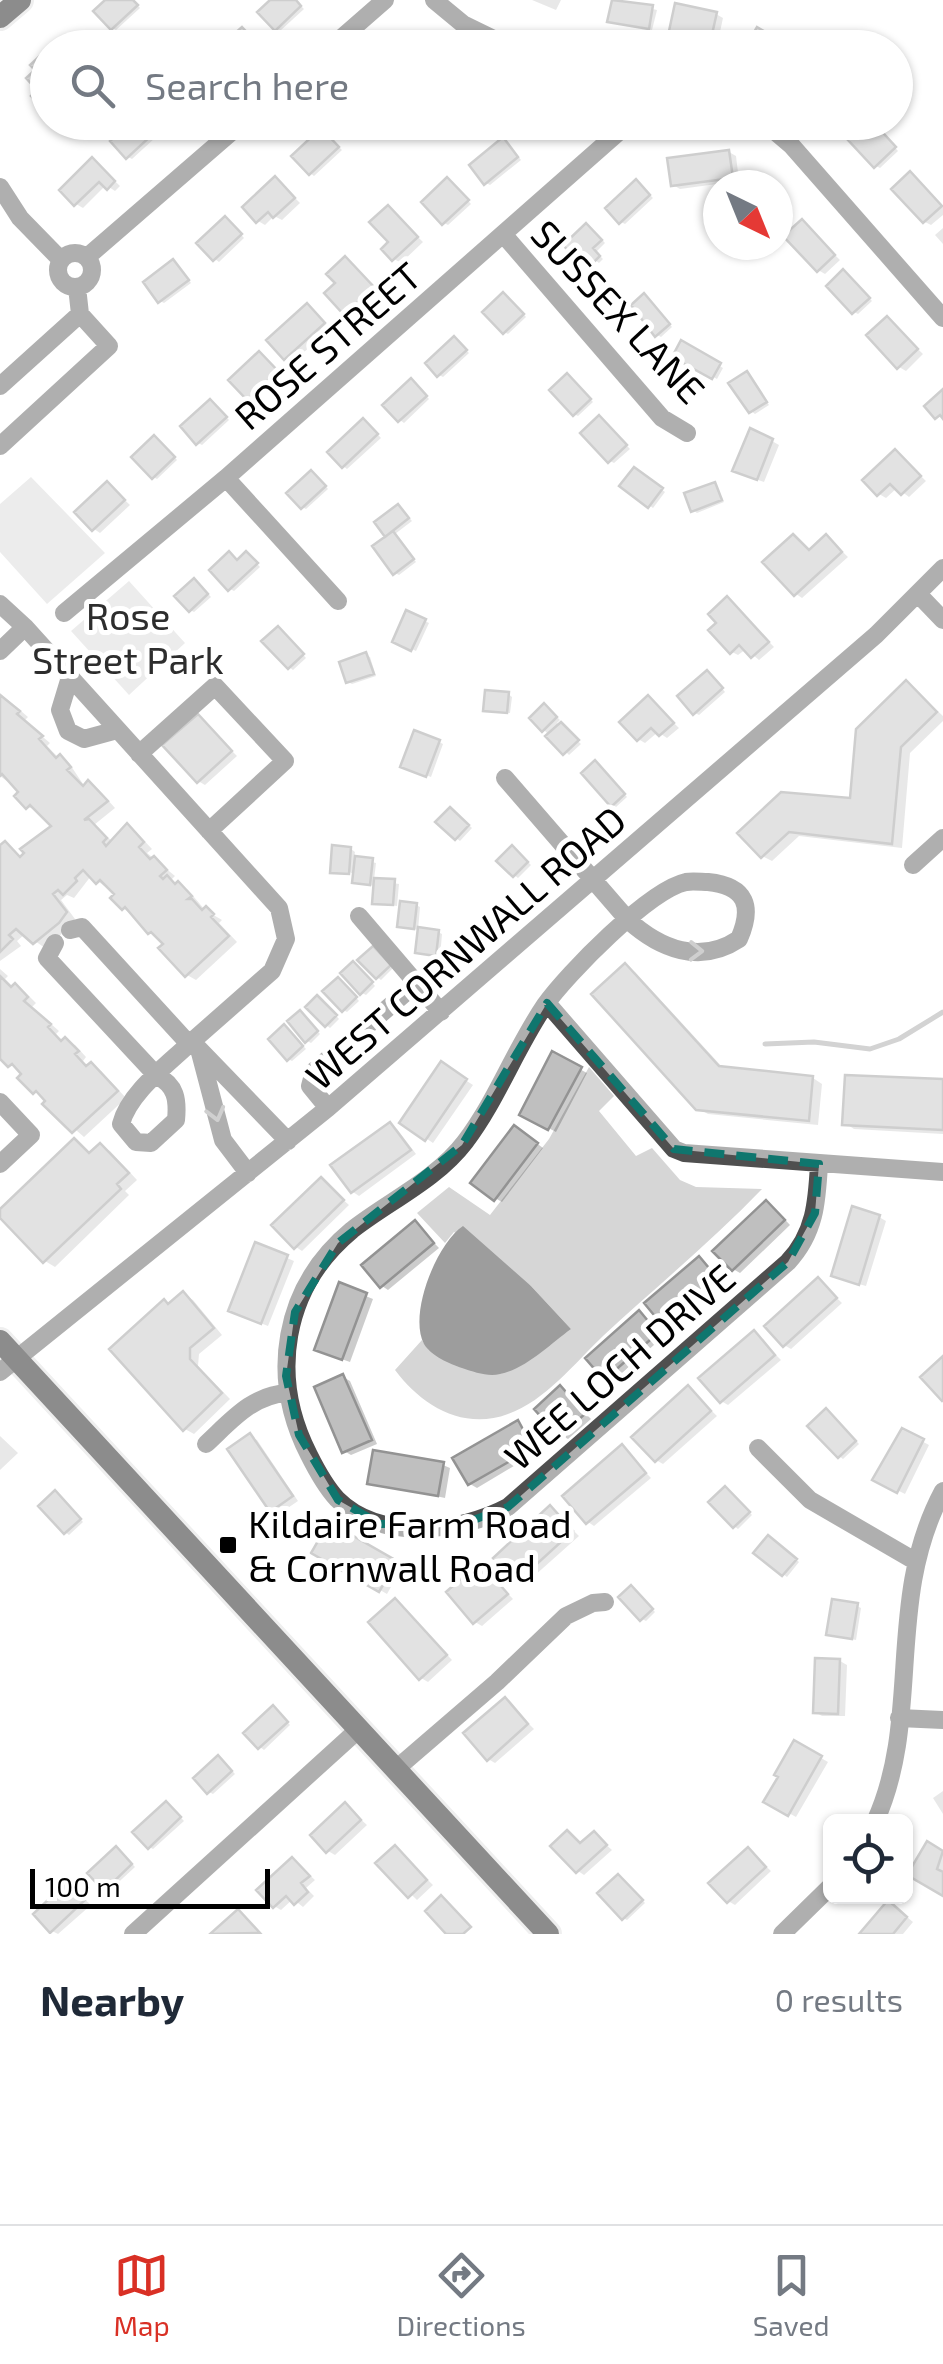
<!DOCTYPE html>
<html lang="en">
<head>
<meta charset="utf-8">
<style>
  body { margin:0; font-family:"Exo 2",sans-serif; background:#f2f2f3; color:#1f2937 }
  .controls { position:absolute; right:30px; bottom:30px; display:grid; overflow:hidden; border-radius:15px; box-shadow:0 2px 8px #0004 }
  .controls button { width:90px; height:90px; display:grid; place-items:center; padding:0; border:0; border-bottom:2px solid #e0e1e3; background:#fff; color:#1f2937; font:50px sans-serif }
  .compass { position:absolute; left:703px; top:170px; width:90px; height:90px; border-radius:50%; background:#fff; box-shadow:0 2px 8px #0004; rotate:137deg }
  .scale { position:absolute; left:30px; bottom:25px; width:240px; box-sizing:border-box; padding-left:10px; border:5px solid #000; border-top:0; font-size:28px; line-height:35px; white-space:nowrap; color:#000; -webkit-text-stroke:8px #fff; paint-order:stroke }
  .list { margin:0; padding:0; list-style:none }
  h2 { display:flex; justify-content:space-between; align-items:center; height:130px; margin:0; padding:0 40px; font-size:42px }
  h2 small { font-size:32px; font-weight:400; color:#747a83 }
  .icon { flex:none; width:55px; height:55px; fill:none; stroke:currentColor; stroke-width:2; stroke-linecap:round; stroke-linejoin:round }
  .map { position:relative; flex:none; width:943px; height:1934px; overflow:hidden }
  .search { position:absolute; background:#fff; box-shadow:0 2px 8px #0004; left:30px; right:30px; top:30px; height:110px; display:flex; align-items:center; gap:25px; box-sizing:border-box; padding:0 35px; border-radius:55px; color:#747a83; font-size:38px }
  .sheet { height:290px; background:#fff }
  nav { display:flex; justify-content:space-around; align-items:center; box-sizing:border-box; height:140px; border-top:2px solid #e0e1e3; background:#fff; font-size:28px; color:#747a83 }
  nav a { display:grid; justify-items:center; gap:5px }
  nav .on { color:#d93025 }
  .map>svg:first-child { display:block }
  .green { fill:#d6d6d6 }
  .water { fill:#9d9d9d }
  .shadow { fill:#0003 }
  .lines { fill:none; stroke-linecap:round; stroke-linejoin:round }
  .stream { stroke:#9d9d9d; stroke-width:5 }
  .building { fill:#bfbfbf; stroke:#939393; stroke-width:2.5 }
  .major-casing { stroke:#dbdbdb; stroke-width:28 }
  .minor { stroke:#4f4f4f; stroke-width:18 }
  .major { stroke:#000; stroke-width:22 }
  .oneway { stroke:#959595 }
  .marked { fill:none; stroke:#0f766e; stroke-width:8; stroke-dasharray:20 12; stroke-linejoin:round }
  .poi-dot { fill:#000; stroke:#fff; stroke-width:4 }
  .labels { text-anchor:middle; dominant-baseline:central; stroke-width:10; stroke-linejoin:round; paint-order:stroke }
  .street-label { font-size:38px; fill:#000; stroke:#fff }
  .park-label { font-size:38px; fill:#2d2d2d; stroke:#fff }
  .poi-label { font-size:38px; fill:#000; stroke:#fff; text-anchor:start }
</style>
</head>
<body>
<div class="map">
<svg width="943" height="1934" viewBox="0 0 943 1934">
  <rect width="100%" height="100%" fill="#fff"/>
  <path class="green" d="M31 477 105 553 47 604 0 552V504Z
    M129 581 185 643 129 695 71 631Z
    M589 1067 614 1096 599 1111 636 1156 652 1148 680 1180 696 1187 762 1189C712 1241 656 1287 603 1336 575 1363 545 1401 508 1414 463 1431 421 1405 395 1370L422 1340 429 1350 571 1329 531 1286 454 1232 445 1243 417 1213 449 1187 490 1215 549 1139Z"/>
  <path class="water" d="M463 1226 531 1286 571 1329C550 1344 526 1369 500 1374 488 1377 474 1372 462 1368 450 1364 431 1356 424 1344 408 1314 437 1243 463 1226Z"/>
  <path class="shadow" d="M109 0H133L140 8 116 30 112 28Z
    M273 0H295L304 9 280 31 276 29Z
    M532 0H561L556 10Z
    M614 0 657 10 652 30 614 23Z
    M716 14 723 18 718 41 671 29Z
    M141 122 155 138 132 159 128 157Z
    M353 122H369L362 130Z
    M875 125 898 151 880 168 876 166Z
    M322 131 342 150 314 176 310 173Z
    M507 143 521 160 490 185 486 183Z
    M729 152 736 156 739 181 680 189 673 185Z
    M93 160 120 186 115 191 106 185 83 208 76 204Z
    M757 174 761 177 769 185H746Z
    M911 175 943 207V215L931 225 925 222Z
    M276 179 300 203 282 220 274 216 265 225 258 221Z
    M451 182 471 204 448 225 444 223Z
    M640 185 653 198 625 224 621 222Z
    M778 194 787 204 778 213Z
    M388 208 423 242 401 263 394 259Z
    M229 221 244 238 219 262 215 259Z
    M802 222 840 260 825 274 818 270Z
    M591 228 605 243 596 252 603 259 599 263 590 256 584 262 580 259Z
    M943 228V244L935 235Z
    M352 263 379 292 353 317 346 313Z
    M177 264 191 283 164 303 160 301Z
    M848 275 872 301 858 314 854 312Z
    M508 297 526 317 508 334 504 332Z
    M648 298 672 327 661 337 657 335Z
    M308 306 331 328 293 362 286 358Z
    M887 319 923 354 906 371 899 367Z
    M458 342 469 353 443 377 439 375Z
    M682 344 723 368 717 379 676 356Z
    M259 354 283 376 255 402 249 398Z
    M747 374 769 405 755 414 751 411Z
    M571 379 593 402 578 416 574 414Z
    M415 384 429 399 404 423 400 420Z
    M214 404 229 420 202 445 198 443Z
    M603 420 630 449 614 463 610 461Z
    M368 424 381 438 347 469 343 466Z
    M159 440 177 460 157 479 153 477Z
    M772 441 779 445 764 482 741 474Z
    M896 452 926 481 909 497 897 488 886 498 879 494Z
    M635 470 665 492 653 508 623 486Z
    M316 475 328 489 306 509 302 507Z
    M108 484 130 505 100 533 94 529Z
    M715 484 724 502 697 513 693 510Z
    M402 510 412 521 395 534 416 562 399 575 395 573 389 537 378 523Z
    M794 537 811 552 827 537 848 557 802 598 796 594Z
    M250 556 260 567 234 591 230 589 238 562Z
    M198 583 211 597 194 612 190 610Z
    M727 599 774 647 759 660 746 649 738 655 732 652 720 623Z
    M408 613 429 623 416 651 395 641Z
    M282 631 306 658 293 670 289 667Z
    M366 655 370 657 376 676 352 684 348 682Z
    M711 675 725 692 699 715 695 713Z
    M907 683 943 716V721L910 753 902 848 799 836 772 861 762 856 741 833 852 801Z
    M0 693 28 717 24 721 50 743 47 746 59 758 69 763 85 787 89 784 98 789 115 808 94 825 113 842 127 827 136 832 152 849 147 853 175 876 171 880 188 890 205 910 222 920 219 923 237 942 196 980 187 975 161 939 123 908 109 885 107 888 91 876 74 898 67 895 61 900 75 919 56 940 45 948 25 934 17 941 21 946 0 961V849L5 844 22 858 54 827 39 810 27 807 22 792 0 776Z
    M508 694 512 697 510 713 490 712Z
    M648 698 679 728 667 738 658 732 645 743 638 739Z
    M549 709 560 720 557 723 581 744 569 755 532 718Z
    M198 717 237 756 205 785 198 781Z
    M439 742 443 744 431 777 407 768Z
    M599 766 627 797 616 807 613 805Z
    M454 812 472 828 460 841 456 838Z
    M351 849 355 852 354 858 376 863 374 880 399 884 397 906 375 903 376 886 359 884 355 875 339 866 337 870 344 874 332 871Z
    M517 851 531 865 518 878 514 875Z
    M416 905 420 907 418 930 400 926Z
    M438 932 442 934 440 957 417 952Z
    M373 949 393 968 381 980 377 977Z
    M626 966 635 972 724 1069 813 1078 822 1084 818 1125 708 1114 697 1108Z
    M358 967 375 986 366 995 362 993Z
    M0 969 8 976 5 979 14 988 16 986 25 992 36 1003 32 1007 59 1031 56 1034 64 1042 75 1045 86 1057 83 1061 89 1067 101 1071 126 1098 84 1137 46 1104 49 1101 35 1092 25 1074 0 1055Z
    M342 982 359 1001 347 1012 343 1010Z
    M322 1000 339 1019 330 1028 326 1025Z
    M304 1016 320 1034 311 1043 307 1041Z
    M288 1030 306 1049 292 1061 288 1059Z
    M553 1055 587 1073 556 1132 522 1114Z
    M442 1065 473 1085 433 1143 402 1122Z
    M943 1083V1134L854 1129 845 1123Z
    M390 1125 397 1129 416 1154 359 1196 353 1192Z
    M522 1132 543 1148 502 1202 495 1198Z
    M74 1142 91 1154 100 1146 110 1151 137 1180 125 1191 129 1195 55 1267 45 1261 0 1213Z
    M321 1180 349 1205 302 1251 296 1247Z
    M773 1207 790 1225 740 1273 733 1269Z
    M879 1217 886 1221 866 1286 840 1279Z
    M415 1223 439 1248 388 1290 382 1286Z
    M287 1258 294 1261 268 1326 238 1314Z
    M700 1259 724 1284 671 1328 665 1324Z
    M818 1280 842 1303 791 1349 784 1345Z
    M341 1286 373 1299 350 1362 324 1353Z
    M183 1294 193 1300 222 1335 199 1354 198 1366 230 1399 194 1434 185 1429 170 1306Z
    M639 1313 663 1337 612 1382 606 1378Z
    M754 1333 781 1360 728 1405 721 1401Z
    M343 1377 350 1381 377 1444 351 1455 344 1451Z
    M560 1388 591 1419 568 1439 561 1435Z
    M688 1388 717 1416 663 1464 656 1460Z
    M830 1414 859 1444 843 1459 839 1456Z
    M518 1423 534 1454 477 1488 470 1484Z
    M903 1431 929 1445 905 1494 875 1479Z
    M0 1436 18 1453 0 1470Z
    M250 1436 257 1440 298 1501 279 1514 272 1510Z
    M622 1448 651 1478 594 1526 588 1522Z
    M443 1465 450 1468 445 1498 370 1482Z
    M730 1491 752 1515 738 1529 734 1526Z
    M59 1496 83 1522 69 1535 65 1532Z
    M551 1509 579 1536 524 1585 518 1581Z
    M330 1525 402 1567 387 1594 314 1552Z
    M772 1540 799 1562 787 1577 783 1574Z
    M481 1565 513 1599 482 1626 475 1622Z
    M635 1591 655 1612 646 1621 642 1619Z
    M396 1601 452 1660 428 1682 421 1678Z
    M857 1606 861 1608 856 1640 829 1634Z
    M840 1661 847 1665 845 1716H822L815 1712Z
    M505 1700 534 1729 495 1763 488 1759Z
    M277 1711 290 1725 264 1750 260 1747Z
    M795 1743 828 1762 796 1817 767 1801Z
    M222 1760 235 1774 213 1794 209 1792Z
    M943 1791V1814L933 1798Z
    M345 1805 367 1825 335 1855 328 1851Z
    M170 1806 184 1821 153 1849 149 1847Z
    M568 1833 582 1845 594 1834 612 1850 584 1875 578 1871Z
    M927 1844 943 1854V1893Z
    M395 1848 433 1885 417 1900 379 1863Z
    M748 1850 771 1871 735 1905 728 1901Z
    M120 1851 135 1867 109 1891 105 1889Z
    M293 1860 315 1880 306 1888 314 1896 303 1907 293 1899 281 1910 274 1906Z
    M623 1879 645 1903 627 1920 623 1918Z
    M68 1884 91 1905 58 1934 52 1931Z
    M895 1907 913 1922 903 1934H862Z"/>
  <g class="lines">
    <path class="stream" d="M765 1044 814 1042 870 1049 899 1039 943 1012"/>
  </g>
  <path class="building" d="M105 0H133L138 5 111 30 93 11Z
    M270 0H296L301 6 275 31 257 12Z
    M612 0 653 5 649 29 607 22Z
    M675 3 717 12 711 39 669 31Z
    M242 27 258 44 254 48H208L220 36 225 42Z
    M757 27 792 48H745Z
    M42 54 48 59V98L40 105 31 96 37 90 26 78 35 70 30 65Z
    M130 122H142L153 134 126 159 110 141Z
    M867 122H873L896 147 874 168 848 140Z
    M321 128 339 147 309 175 291 156Z
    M503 137 518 157 484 185 469 165Z
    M729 150 733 178 671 186 667 158Z
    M92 157 115 181 107 190 99 182 74 206 59 190Z
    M910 171 942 206 923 223 891 189Z
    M275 176 295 198 273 218 268 212 256 223 242 207Z
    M447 177 469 200 442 225 421 202Z
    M636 179 650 195 619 224 605 208Z
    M388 205 418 237 392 261 381 249 388 242 369 222Z
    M225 216 242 234 213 261 196 243Z
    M802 219 835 255 817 272 783 236Z
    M586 223 602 240 593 248 600 256 593 263 585 255 578 261 563 245Z
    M345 256 374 287 344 315 324 293 335 283 326 274Z
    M173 259 189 280 158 303 143 282Z
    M843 269 870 298 852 314 826 286Z
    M503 292 524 314 503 334 482 312Z
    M644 293 670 324 655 337 631 305Z
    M307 303 325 323 284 360 266 340Z
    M887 316 918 349 897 369 866 335Z
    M454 336 467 350 437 377 425 363Z
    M681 340 721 363 712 379 672 357Z
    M259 351 278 371 247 400 228 380Z
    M747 371 767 402 749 413 728 383Z
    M567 373 591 399 573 416 549 390Z
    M411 378 427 396 398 422 382 405Z
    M943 389V419L940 415 935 419 924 406Z
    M210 399 227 417 196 445 180 426Z
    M599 415 627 445 608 463 580 433Z
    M363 418 378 434 342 468 327 452Z
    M750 428 773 439 757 480 732 471Z
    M154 435 175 457 152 479 131 457Z
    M895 449 921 476 901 495 890 484 877 496 862 480Z
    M634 467 663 488 648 508 619 486Z
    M311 470 326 486 301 509 286 493Z
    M107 481 125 500 92 531 74 512Z
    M715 482 722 500 691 512 684 493Z
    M398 504 409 518 385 537 374 522Z
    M393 531 414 559 393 575 372 546Z
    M793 534 809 550 826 534 842 552 794 596 762 562Z
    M229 551 237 560 246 551 258 563 228 591 209 570Z
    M194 578 208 594 189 612 174 596Z
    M727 596 769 642 751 658 739 645 730 654 708 630 716 623 708 614Z
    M406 610 426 619 411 651 392 642Z
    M278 626 304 654 288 669 261 641Z
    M366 652 374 674 346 683 339 662Z
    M707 670 723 688 693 715 677 696Z
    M906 680 937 712 901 747 892 844 789 832 761 858 737 833 781 792 850 798 856 729Z
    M485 690 509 692 507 713 483 711Z
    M0 695 20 711 17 714 43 736 39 739 56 758 60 754 71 767 67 770 83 786 88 780 108 801 84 820 89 819 107 838 103 842 106 846 127 823 144 842 139 847 150 859 154 856 167 870 160 876 163 879 167 875 175 884 178 881 192 896 188 899H192L202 910 206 906 214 914 211 917 229 936 185 977 158 948 163 944 151 932 148 934 125 907 122 910 110 898 114 894 100 880 96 884 83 870 75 878 77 881 63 895 58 890 53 894 67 912 59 923 33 944 16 929 9 935 13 939 0 952V845L5 841 20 857 24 853 20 849 51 826 30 805 26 809 14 796 18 792 2 774 0 776Z
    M648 695 674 723 659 736 651 728 637 741 619 722Z
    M544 703 557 717 542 732 529 718Z
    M198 714 232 751 197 783 162 745Z
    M561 722 579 740 563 755 545 736Z
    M414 730 440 740 426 777 400 767Z
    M595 760 625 794 611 807 581 773Z
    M450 807 469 825 455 840 435 822Z
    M332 845 351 847 349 874 330 873Z
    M512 845 528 862 513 877 496 861Z
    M355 856 373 858 370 885 352 883Z
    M374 878 395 879 393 905 372 904Z
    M400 901 417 903 414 929 397 927Z
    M418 927 439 930 436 956 415 953Z
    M373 946 391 965 376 979 357 960Z
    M353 961 373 982 360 995 340 973Z
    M625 963 719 1066 813 1076 809 1121 696 1110 591 994Z
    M0 976 11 987 15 983 28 997 24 1001 51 1024 48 1027 61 1041 65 1037 79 1051 75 1054 86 1066 91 1062 118 1091 72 1133 42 1104 45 1101 36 1091 33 1094 17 1078 21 1074 12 1064 8 1067 0 1059Z
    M338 977 357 997 342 1012 322 991Z
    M317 995 337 1015 325 1027 305 1007Z
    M300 1010 318 1031 305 1043 287 1021Z
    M284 1024 303 1046 287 1061 268 1039Z
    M552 1051 582 1067 548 1130 519 1115Z
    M441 1061 467 1079 425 1141 399 1123Z
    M845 1075 943 1079V1130L842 1125Z
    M390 1122 411 1150 351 1193 330 1165Z
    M514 1125 538 1143 494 1201 470 1183Z
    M74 1138 89 1153 100 1143 129 1173 117 1184 121 1189 43 1263 0 1218V1209Z
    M321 1177 344 1200 294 1249 271 1225Z
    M766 1200 785 1220 732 1271 712 1251Z
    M852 1206 880 1215 859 1285 831 1276Z
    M415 1220 434 1243 380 1288 361 1265Z
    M255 1242 288 1255 261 1324 228 1311Z
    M699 1256 719 1280 663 1326 644 1303Z
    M818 1277 837 1298 783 1347 764 1326Z
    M339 1282 367 1293 342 1360 314 1350Z
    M183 1291 214 1328 190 1348V1359L222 1393 183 1431 109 1349 164 1299 168 1304Z
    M639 1310 658 1333 604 1380 585 1358Z
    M754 1330 775 1355 720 1403 698 1378Z
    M943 1356V1400L942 1401 920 1377Z
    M343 1374 372 1440 342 1453 314 1387Z
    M560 1385 585 1414 559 1437 534 1409Z
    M688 1385 711 1411 655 1462 631 1437Z
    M826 1408 856 1441 838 1458 807 1426Z
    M518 1420 533 1448 468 1485 452 1458Z
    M902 1428 924 1439 897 1493 872 1480Z
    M250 1433 293 1496 270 1512 227 1449Z
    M622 1444 646 1473 586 1524 562 1496Z
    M373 1450 444 1462 438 1496 367 1484Z
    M725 1486 750 1512 733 1528 708 1502Z
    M55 1490 81 1519 64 1534 38 1506Z
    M550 1505 573 1531 516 1583 493 1558Z
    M329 1522 397 1561 379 1592 311 1553Z
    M768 1535 797 1559 782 1576 753 1553Z
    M480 1562 508 1594 473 1624 446 1592Z
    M631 1585 653 1609 640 1621 618 1597Z
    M395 1598 447 1655 419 1680 368 1622Z
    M832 1599 858 1603 852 1639 826 1635Z
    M815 1658 840 1659 838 1714 813 1713Z
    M505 1697 528 1724 487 1761 463 1733Z
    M273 1705 288 1722 258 1749 243 1733Z
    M794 1740 822 1756 788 1816 763 1802 778 1777 774 1775Z
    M218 1755 232 1771 207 1794 193 1778Z
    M166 1801 181 1817 148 1849 132 1832Z
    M345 1802 361 1820 326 1853 310 1835Z
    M567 1830 580 1843 594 1831 607 1845 576 1873 550 1846Z
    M927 1841 943 1851 937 1869 943 1872V1896L907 1875Z
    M395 1845 427 1880 408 1898 375 1863Z
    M116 1846 132 1864 104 1891 87 1873Z
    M748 1847 766 1867 727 1903 708 1883Z
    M292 1857 310 1876 301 1883 308 1892 294 1905 286 1896 273 1908 256 1890Z
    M618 1874 643 1900 622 1920 597 1893Z
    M68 1881 85 1900 50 1933 33 1914Z
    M441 1895 471 1927 463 1934H446L425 1911Z
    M888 1900 907 1917 893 1934H859Z
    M238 1909 260 1933 210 1934Z"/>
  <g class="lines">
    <g class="major-casing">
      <path id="major" d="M0 17 20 0
        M0 1341 548 1934"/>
    </g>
    <path class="minor" d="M434 0 463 24 512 48
      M330 48 385 0
      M764 122 792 146 943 318
      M0 187 20 218 61 260
      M503 234 662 418 687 433
      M58 270a17 17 0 1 1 34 0a17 17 0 1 1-34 0Z
      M87 257 243 122
      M0 386 80 314
      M0 446 109 346 80 314 77 287
      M226 478 338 601
      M919 595 943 620
      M0 604 25 627 279 908 286 939 272 971 189 1044 199 1049 288 1141
      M64 613 226 478 630 122
      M0 651 25 627
      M70 677 60 710 68 731 84 739 117 730
      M139 754 215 686 285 761 209 831
      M505 778 628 920C660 949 700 965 739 939 753 907 747 886 708 882 702 882 692 881 686 882 649 890 567 974 545 1005 515 1049 497 1100 465 1142 436 1180 389 1201 352 1230 282 1288 269 1377 309 1455 317 1471 325 1486 337 1499 379 1541 460 1533 508 1507L788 1262C815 1233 817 1202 819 1164
      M913 865 943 838
      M359 916 441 1012
      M55 943 47 958 157 1076C176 1085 178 1100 176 1120L151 1143 136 1142 121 1124C129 1093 166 1066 189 1044L82 927 70 930
      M547 1003 674 1149 684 1153 943 1172
      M199 1049 223 1140 248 1173
      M0 1102 31 1135 0 1164
      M328 1108 310 1086 314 1071 417 983
      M0 1372 328 1108 876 635 943 568
      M206 1444C231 1421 252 1395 287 1393
      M758 1448 810 1500 915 1561
      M899 1718 943 1720
      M396 1769 497 1682 566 1616 593 1603 605 1602
      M875 1822C923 1717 884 1601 943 1491
      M133 1934 359 1729
      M782 1934 830 1887"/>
    <use href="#major" class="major"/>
  </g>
  <defs><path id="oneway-chevron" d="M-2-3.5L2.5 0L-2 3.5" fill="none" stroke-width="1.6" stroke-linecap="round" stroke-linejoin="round" transform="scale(2.5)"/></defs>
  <g class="oneway">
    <use href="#oneway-chevron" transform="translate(696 951) rotate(1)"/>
    <use href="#oneway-chevron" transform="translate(216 1114) rotate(75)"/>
  </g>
  <path d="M0 0H943V1934H0ZM547 1003 674 1149 819 1164 815 1213 788 1262 508 1507 465 1523 380 1524 338 1500 299 1435 286 1376 295 1312 338 1243 462 1145Z" fill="#fff" fill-opacity=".55" fill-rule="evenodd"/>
  <path class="marked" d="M547 1003 674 1149 819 1164 815 1213 788 1262 508 1507 465 1523 380 1524 338 1500 299 1435 286 1376 295 1312 338 1243 462 1145Z"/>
  <rect class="poi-dot" x="218" y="1535" width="20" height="20" rx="5"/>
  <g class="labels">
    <g class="street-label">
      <text transform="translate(619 311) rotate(47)">SUSSEX LANE</text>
      <text transform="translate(327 345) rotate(-41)">ROSE STREET</text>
      <text transform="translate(465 947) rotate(-41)">WEST CORNWALL ROAD</text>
      <text transform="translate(619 1366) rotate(-41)">WEE LOCH DRIVE</text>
    </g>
    <g class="park-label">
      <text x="128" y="615">Rose<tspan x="128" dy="44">Street Park</tspan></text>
    </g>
    <g class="poi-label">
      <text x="248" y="1523">Kildaire Farm Road<tspan x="248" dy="44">&amp; Cornwall Road</tspan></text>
    </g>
  </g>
</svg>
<div class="controls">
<button><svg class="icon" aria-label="locate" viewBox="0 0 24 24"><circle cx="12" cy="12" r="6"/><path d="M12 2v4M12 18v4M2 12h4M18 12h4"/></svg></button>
</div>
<svg class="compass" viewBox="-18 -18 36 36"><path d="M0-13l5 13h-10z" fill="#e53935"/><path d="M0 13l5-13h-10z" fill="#747a83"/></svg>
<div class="scale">100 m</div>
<div class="search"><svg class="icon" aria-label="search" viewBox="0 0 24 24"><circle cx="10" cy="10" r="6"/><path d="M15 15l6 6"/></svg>Search here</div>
</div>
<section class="sheet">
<h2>Nearby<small>0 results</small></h2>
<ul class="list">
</ul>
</section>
<nav>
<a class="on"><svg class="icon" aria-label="map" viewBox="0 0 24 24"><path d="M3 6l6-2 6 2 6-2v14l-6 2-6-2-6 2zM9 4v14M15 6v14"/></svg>Map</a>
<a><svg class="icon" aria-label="directions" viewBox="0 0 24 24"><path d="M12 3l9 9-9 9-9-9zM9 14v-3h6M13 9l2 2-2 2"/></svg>Directions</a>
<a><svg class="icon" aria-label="saved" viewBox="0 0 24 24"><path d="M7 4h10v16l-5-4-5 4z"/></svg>Saved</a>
</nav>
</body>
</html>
